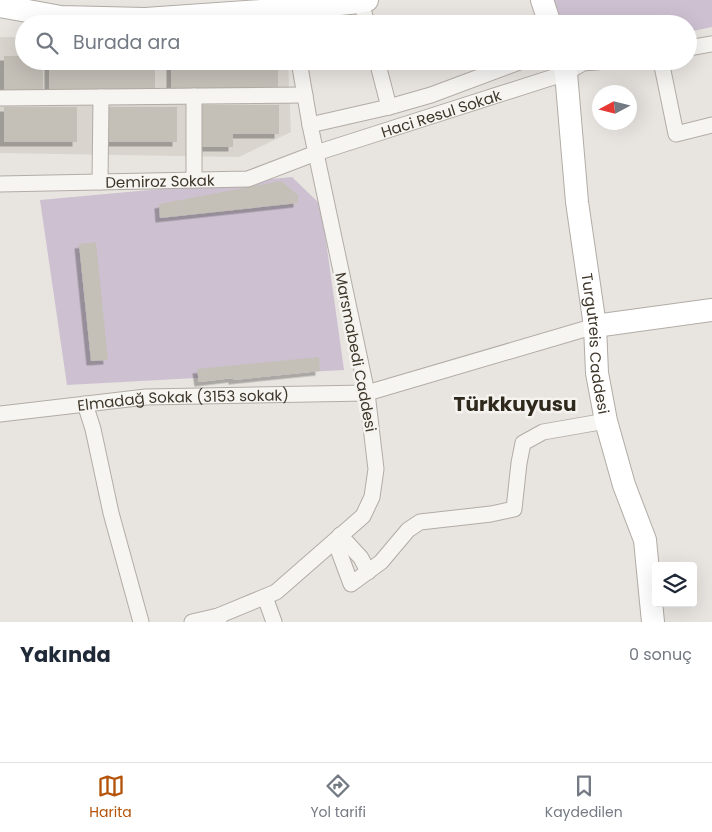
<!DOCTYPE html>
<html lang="tr">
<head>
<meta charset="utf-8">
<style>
  body { margin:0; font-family:Poppins,sans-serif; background:#f6f6f7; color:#1f2937 }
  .controls { position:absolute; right:15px; bottom:15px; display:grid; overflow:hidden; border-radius:5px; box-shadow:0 5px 20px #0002 }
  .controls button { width:45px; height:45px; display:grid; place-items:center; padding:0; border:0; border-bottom:1px solid #e0e1e3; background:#fff; color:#1f2937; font:25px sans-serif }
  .compass { position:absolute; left:592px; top:85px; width:45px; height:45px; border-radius:50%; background:#fff; box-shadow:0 5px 20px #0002; rotate:263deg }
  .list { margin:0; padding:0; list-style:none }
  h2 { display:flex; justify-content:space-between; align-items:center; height:65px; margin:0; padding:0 20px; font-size:21px }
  h2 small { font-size:16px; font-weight:400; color:#747a83 }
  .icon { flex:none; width:28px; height:28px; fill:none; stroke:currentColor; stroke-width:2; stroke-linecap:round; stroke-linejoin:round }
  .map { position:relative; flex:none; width:712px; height:622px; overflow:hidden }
  .search { position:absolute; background:#fff; box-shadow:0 5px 20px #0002; left:15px; right:15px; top:15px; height:55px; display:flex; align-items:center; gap:12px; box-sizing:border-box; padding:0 18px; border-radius:28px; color:#747a83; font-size:19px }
  .sheet { height:140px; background:#fff }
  nav { display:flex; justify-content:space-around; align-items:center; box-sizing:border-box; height:70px; border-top:1px solid #e0e1e3; background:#fff; font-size:14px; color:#747a83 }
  nav a { display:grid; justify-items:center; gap:2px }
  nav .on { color:#b45309 }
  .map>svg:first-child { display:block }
  .built { fill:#d9d4ce }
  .green { fill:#cdc1d1 }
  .building { fill:#c4bfb7; filter:url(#shadow) }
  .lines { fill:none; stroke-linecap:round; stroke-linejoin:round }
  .street-casing { stroke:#b2aca5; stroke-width:17 }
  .secondary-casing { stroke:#b2aca5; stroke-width:24 }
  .street { stroke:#f6f5f2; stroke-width:15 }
  .secondary { stroke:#fff; stroke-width:22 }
  .labels { text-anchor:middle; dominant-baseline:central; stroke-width:5; stroke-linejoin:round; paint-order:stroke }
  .street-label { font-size:15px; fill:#3e3629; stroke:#f5f3ef }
  .district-label { font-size:20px; font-weight:bold; fill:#2f281c; stroke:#f5f3ef }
</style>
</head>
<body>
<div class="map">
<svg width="712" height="622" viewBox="0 0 712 622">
  <defs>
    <filter id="shadow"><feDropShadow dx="-4.5" dy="4.5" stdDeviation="0" flood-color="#0004"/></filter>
  </defs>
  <rect width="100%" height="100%" fill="#e8e4e0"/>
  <path class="built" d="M0 37H24V61H288L291 132 239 157 0 153Z"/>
  <path class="green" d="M553 0H712V27L688 32V24H555Z
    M292 177 321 205 344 370 67 385 40 200Z"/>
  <path class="building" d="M4 56H24V61H43V93H4Z
    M49 61H155V93H49Z
    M171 61H278V89H171Z
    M198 105H279V134H233V147H198Z
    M4 107H77V142H4Z
    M105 107H177V142H105Z
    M281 181 298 195V203L160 218 159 204Z
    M96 242 108 360 91 361 79 244Z
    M319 357 320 371 233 380V378L199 382 197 369Z"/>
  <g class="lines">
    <g class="street-casing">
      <g id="street">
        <path d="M361 1 367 24"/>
        <path d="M688 48 712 44"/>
        <path d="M377 61 389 107"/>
        <path d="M661 61 676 134 712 125"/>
        <path d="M0 98 305 95"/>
        <path d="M310 125 389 107 431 95 522 61"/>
        <path d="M194 180V96"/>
        <path d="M100 182 101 97"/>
        <path id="s1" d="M0 184 248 179 316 153 566 73 583 63 608 61"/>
        <path d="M85 404 93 429 111 513 141 622"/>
        <path id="s2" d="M0 414 146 397 367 393 595 326"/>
        <path d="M340 535 361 558 368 572"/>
        <path d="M335 541 351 584 381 562 408 530 420 522 491 514 514 509 519 463 523 443 543 432 606 421"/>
        <path d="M265 597 274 622"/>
        <path d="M192 622 218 616"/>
        <path d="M219 622 218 616 276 592 363 516 372 497 376 469 367 393 310 125 299 61"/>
      </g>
    </g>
    <g class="secondary-casing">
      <g id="secondary">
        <path d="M542 0 550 24"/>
        <path d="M0 6 61 17 145 19 290 9 359 2 367 0"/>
        <path id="s3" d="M562 61 566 73 577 202 595 326 597 373 606 421 624 485 645 540 653 622"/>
        <path d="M595 326 712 310"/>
      </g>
    </g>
    <use href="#street" class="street"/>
    <use href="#secondary" class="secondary"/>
  </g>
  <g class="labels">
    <g class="street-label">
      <text stroke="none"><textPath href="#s1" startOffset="452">Haci Resul Sokak</textPath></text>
      <text stroke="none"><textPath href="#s1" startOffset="160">Demiroz Sokak</textPath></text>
      <text stroke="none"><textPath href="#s3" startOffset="285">Turgutreis Caddesi</textPath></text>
      <text transform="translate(356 352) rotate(79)">Marsmabedi Caddesi</text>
      <text stroke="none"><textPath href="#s2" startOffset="184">Elmadağ Sokak (3153 sokak)</textPath></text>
    </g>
    <g class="district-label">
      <text x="515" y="404">Türkkuyusu</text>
    </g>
  </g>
</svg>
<div class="controls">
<button><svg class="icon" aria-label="layers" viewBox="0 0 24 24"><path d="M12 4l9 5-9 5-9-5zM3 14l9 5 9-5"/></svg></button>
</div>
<svg class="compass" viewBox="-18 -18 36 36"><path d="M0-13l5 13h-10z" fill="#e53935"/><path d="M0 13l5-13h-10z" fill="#747a83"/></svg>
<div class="search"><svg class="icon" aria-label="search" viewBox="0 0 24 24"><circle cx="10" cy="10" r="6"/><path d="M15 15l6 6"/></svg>Burada ara</div>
</div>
<section class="sheet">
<h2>Yakında<small>0 sonuç</small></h2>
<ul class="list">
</ul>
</section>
<nav>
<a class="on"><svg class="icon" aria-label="map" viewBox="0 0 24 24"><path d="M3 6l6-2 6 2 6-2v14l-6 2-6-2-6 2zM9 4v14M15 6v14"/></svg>Harita</a>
<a><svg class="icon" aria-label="directions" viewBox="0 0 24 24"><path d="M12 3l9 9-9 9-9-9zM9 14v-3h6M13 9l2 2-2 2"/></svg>Yol tarifi</a>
<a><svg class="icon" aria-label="saved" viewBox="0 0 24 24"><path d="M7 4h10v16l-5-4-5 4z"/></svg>Kaydedilen</a>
</nav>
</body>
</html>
